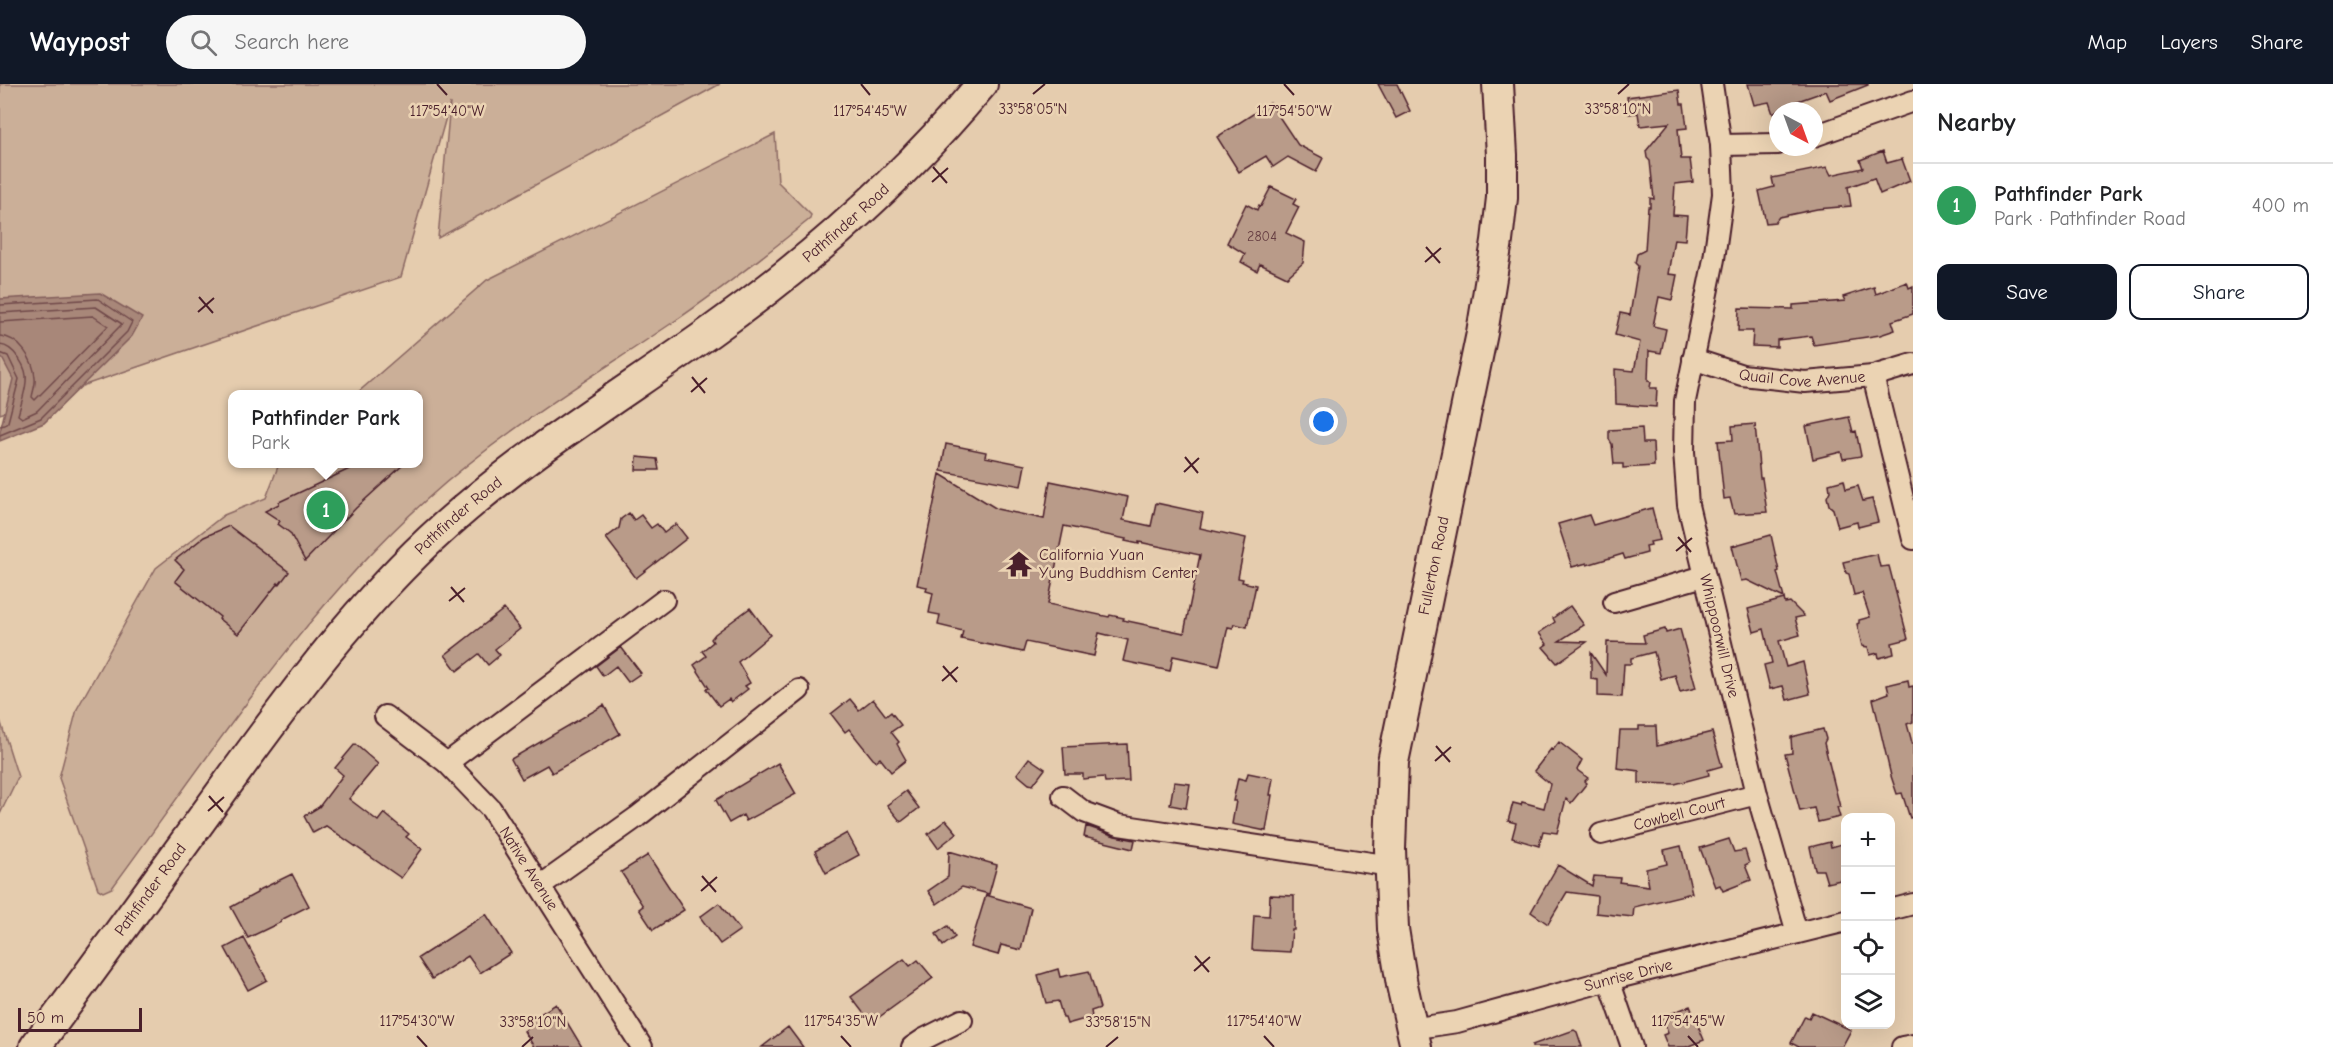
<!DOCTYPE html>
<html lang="en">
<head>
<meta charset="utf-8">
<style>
  body { margin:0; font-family:"Comic Neue",sans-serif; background:#f6f6f6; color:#202124 }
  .controls { position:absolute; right:18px; bottom:18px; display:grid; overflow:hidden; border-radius:12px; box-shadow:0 6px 24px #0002 }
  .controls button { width:54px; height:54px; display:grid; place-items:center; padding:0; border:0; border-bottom:2px solid #e0e0e0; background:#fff; color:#202124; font:30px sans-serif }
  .compass { position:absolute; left:1769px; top:18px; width:54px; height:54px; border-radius:50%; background:#fff; box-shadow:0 6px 24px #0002; rotate:139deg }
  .scale { position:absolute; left:18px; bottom:15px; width:124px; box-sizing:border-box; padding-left:6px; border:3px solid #4a1f2b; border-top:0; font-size:16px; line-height:21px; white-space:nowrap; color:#4a1f2b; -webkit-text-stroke:4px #ebd3b3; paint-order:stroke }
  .you { position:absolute; left:1324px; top:338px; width:21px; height:21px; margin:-15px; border:4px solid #fff; border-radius:50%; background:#1a73e8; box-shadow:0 0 0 9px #1a73e833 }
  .badge { display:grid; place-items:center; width:39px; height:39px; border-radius:50%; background:#111827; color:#fff; font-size:20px; font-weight:700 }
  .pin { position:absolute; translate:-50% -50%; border:3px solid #fff; box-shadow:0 2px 6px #0006 }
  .popup { position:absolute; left:228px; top:306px; width:195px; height:78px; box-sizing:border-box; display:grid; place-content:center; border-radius:12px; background:#fff; filter:drop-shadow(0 2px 4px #0005); font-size:20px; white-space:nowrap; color:#757577 }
  .popup b { font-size:22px; color:#202124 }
  .popup::after { content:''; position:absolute; left:50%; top:100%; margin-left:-12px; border:12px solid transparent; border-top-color:#fff }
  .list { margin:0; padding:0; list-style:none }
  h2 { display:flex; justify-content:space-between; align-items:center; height:78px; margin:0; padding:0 24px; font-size:26px }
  h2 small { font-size:20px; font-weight:400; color:#757577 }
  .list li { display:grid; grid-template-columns:39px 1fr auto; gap:18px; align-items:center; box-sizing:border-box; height:84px; padding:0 24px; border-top:2px solid #e0e0e0 }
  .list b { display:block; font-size:22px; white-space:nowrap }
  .list p { margin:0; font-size:20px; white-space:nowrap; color:#757577 }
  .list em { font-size:20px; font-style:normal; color:#757577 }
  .actions { display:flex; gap:12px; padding:18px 24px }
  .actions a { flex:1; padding:14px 0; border:2px solid #111827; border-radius:12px; text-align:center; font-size:21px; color:#111827 }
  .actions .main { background:#111827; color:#fff }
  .icon { flex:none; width:33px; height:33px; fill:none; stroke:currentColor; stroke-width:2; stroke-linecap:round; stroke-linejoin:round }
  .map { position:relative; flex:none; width:1913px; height:963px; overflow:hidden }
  header { display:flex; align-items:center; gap:36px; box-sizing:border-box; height:84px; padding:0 30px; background:#111827; color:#fff }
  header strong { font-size:28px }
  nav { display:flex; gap:33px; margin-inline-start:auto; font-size:21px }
  .search { width:420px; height:54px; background:#f6f6f6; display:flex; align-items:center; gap:15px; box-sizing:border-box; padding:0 21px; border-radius:33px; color:#757577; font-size:22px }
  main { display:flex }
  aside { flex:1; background:#fff }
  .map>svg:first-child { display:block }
  .green { fill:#cbaf98; stroke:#8a6762; stroke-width:1.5 }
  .water { fill:#a88779; stroke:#825d5a; stroke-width:1.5 }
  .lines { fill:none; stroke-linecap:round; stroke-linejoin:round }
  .shore { stroke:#70494a; stroke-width:1.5 }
  .building { fill:#b99b89; stroke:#4a1f2b; stroke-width:1.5; fill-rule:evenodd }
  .street-casing { stroke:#4a1f2b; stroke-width:24 }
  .primary-casing { stroke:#4a1f2b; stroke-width:34 }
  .street { stroke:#ebd3b3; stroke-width:20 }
  .primary { stroke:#ebd3b3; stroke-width:30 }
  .ticks { fill:none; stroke:#4a1f2b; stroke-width:2 }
  .labels { text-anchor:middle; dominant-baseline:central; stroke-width:5; stroke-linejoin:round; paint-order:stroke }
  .number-label { font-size:14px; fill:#663e42 }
  .street-label { font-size:16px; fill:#4a1f2b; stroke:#ebd3b3 }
  .poi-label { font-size:16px; fill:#4a1f2b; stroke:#ebd3b3; text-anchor:start }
  .ticks-label { font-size:15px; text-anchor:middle; fill:#4a1f2b; stroke:#ebd3b3; stroke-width:5; stroke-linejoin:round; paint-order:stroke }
</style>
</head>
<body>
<header>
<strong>Waypost</strong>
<div class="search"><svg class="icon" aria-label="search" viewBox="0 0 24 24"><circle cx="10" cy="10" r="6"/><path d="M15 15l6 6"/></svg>Search here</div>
<nav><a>Map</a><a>Layers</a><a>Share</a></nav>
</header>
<main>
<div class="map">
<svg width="1913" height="963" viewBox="0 0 1913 963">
  <rect width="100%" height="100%" fill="#e5ccae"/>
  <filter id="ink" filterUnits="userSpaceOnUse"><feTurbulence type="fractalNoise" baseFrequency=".0167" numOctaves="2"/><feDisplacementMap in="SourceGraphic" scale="12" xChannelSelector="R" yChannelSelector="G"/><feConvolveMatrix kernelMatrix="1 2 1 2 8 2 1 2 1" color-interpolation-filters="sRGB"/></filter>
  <g filter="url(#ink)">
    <path class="green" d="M0 0H720L438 154 450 19 401 193 0 330Z
      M775 50 778 98 811 131 810 135C764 172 718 208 669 241 586 297 500 349 426 416 302 528 211 670 112 804L103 808 98 805 59 694 77 625 156 484 224 431 266 414 279 380H419V310H356L487 196Z
      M0 636 18 693 0 730Z"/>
    <path class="water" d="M100 209 142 234 132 252 44 339 0 357V347L13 295 0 270V215Z"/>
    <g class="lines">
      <path class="shore" d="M0 221 98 215 132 238 127 248 41 334 0 351
        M0 229 96 223 122 240 37 327 22 334 18 331C21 320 25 309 26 298 28 284 14 262 0 261
        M0 238 93 232 108 242 35 316 32 313C33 307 36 300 35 294 34 276 19 253 0 252
        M0 269 8 272 19 295 8 338 5 341 0 342"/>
    </g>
    <path class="building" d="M1378 0H1397L1410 27 1396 34Z
      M1748 0H1868V1L1830 16 1826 7 1795 18 1796 24 1778 27 1773 30 1769 18 1754 21Z
      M1679 6 1681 20H1684L1687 44 1678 45 1681 75H1690L1693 98 1675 100 1673 131 1687 132 1685 156 1674 155 1668 190 1677 191 1672 216 1659 213 1653 242 1666 245 1661 269 1649 267 1648 297 1651 298 1650 304H1657L1656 323 1616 320 1615 285 1634 287 1640 258 1615 251 1620 229 1630 231 1638 182 1635 179 1637 170 1645 166 1648 123H1650V114L1654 115 1650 77 1647 74 1646 67 1669 39 1640 42 1638 29 1629 30 1627 13Z
      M1270 19 1298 61 1323 74 1316 88 1288 73 1273 83 1266 72 1239 88 1217 53Z
      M1883 67 1887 79 1902 75 1910 97 1880 110 1874 94 1848 103 1851 122 1817 125 1779 133 1775 138 1766 139 1759 107 1774 103 1772 94 1827 83 1831 91 1863 84 1860 76Z
      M1271 103 1296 115 1293 120 1299 123 1286 149 1305 158 1303 179 1287 193 1260 180 1257 187 1241 178 1245 170 1227 159 1246 120 1257 126 1259 121 1261 122Z
      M1907 198 1909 204 1913 202V230L1892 237 1895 246 1880 251 1814 261 1811 252 1777 256V263L1752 262 1753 247H1738L1739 224 1793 225V221L1845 217 1843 213 1874 203 1876 210Z
      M1849 333 1853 348 1856 347 1861 372 1843 375 1841 368 1813 375 1806 342Z
      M1755 340 1760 394H1762L1767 428 1734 430 1730 414 1724 415 1718 357 1733 356 1732 342Z
      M1642 344 1643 359H1653L1654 382 1623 384V380H1614L1612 360 1609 355V346Z
      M946 360 986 368 985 373 1025 381 1021 402 941 387Z
      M637 373 657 375 659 386H636Z
      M360 380H404L356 424 305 477 290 449 278 440 280 437 265 427 279 420V418Z
      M940 390 997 425 1044 435 1050 397 1128 413 1123 436 1151 442 1156 419 1203 429 1200 444 1246 454 1238 494 1243 495 1242 498 1256 501 1247 543 1234 540 1233 544 1228 543 1219 582 1173 572 1170 587 1123 577 1128 556 1099 549 1094 572 1026 558 1023 568 961 555 963 547 938 541 940 531 929 529 933 509 926 507 927 503 917 501ZM1064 442 1126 455 1125 457 1139 460V458L1200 471 1184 549 1123 536 1124 534 1110 531 1109 533 1048 520Z
      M1844 396 1846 405 1858 402 1863 417 1872 415 1878 438 1858 443 1857 438 1838 443 1833 425 1829 421 1827 413 1830 407 1829 400Z
      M1652 424 1660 456 1650 458 1651 461 1646 462 1647 469 1625 475 1623 470 1587 481V479L1572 483 1558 440 1589 431 1593 441Z
      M629 429 634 436 641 431 651 444 657 440 664 449 676 440 687 454 636 494 606 454 619 444 621 435Z
      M229 442 289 488 279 501 278 499 238 550 219 535 220 533 175 497 184 485 175 476 204 453Z
      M1771 451 1779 487 1777 488 1784 514 1747 496 1741 497 1732 462Z
      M1877 470 1880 483 1889 482 1908 555 1892 559 1894 570 1879 574 1878 569 1870 571 1868 563 1862 562 1857 540 1859 539V536L1870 533 1862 509 1854 511 1849 490 1846 489 1843 478Z
      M1784 515 1785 519 1790 518 1804 532 1795 534 1800 551 1779 557 1786 583 1803 578 1810 610 1787 616 1783 602 1770 605 1764 581 1772 579 1764 545 1754 548 1748 525Z
      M1570 522 1584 541 1559 557 1587 558 1557 579 1543 563 1547 560 1539 549 1555 538 1553 534Z
      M750 524 770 551 738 578 750 599 745 602 748 605 731 618 729 615 719 622 706 605 709 604 694 581 706 572 702 567 713 558 711 555 715 550Z
      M504 525 520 545 495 565 500 571 488 581 479 570 457 587 445 571Z
      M1665 545 1666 549 1680 545 1696 604 1680 608 1675 591 1661 595 1654 568 1631 574V580H1624L1622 613 1598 612V596L1591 595V569L1606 591 1607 558 1645 559 1643 551Z
      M621 563 641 589 628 598 616 582 603 592 596 582Z
      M1908 596 1909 603 1913 602V638L1907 640 1913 662V733L1910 734 1902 709 1897 710 1891 692 1873 615 1889 609 1887 601Z
      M850 615 859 626 873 615 886 632 891 628 901 641 891 648 899 658 897 660 906 676 891 688 880 674 876 677 873 675 849 645 845 648 831 630Z
      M604 621 620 650 552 689 547 681 522 695 511 675Z
      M1639 642H1656L1657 662 1712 648 1722 682 1708 686 1709 691 1675 700 1639 699V687L1617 684 1620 646H1639Z
      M1823 645 1826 655 1824 659 1840 723H1837L1840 733 1818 738 1814 724 1800 727 1785 670 1792 669 1791 653Z
      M1559 658 1582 676 1577 686 1588 694 1585 697 1587 699 1571 719 1566 715 1557 749 1543 747 1539 762 1512 754 1516 739 1508 737 1513 719 1521 721 1522 718 1544 724 1550 700 1534 687 1551 665 1553 666Z
      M355 660 378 680 349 715 378 737 384 729 409 750 406 753 422 765 401 794 326 742 313 749 304 732 319 723 343 691 335 684Z
      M1127 660 1129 697 1105 698 1104 693 1083 695V690H1065L1063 663Z
      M1029 674 1045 685 1033 701 1029 700 1017 690Z
      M778 679 796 710 746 737 743 731 729 739 716 716Z
      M1248 689 1273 694 1270 711H1272L1266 747 1232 740 1236 717H1233L1238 694 1246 696Z
      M1174 698 1190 700 1186 724 1170 721Z
      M906 707 919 724 901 738 887 721Z
      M946 736 957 749 938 764 928 750Z
      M1086 742 1115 752 1135 756 1133 765 1084 753Z
      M847 749 859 771 826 789 815 767Z
      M1729 755 1734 768 1745 766 1749 779 1745 781 1751 796 1723 807 1720 801 1715 803 1700 764Z
      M1830 758 1831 763 1845 759V795L1827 799 1823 786H1815L1810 763Z
      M1681 762 1692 809 1634 823 1633 833 1596 829 1597 812 1567 808 1548 840 1531 828 1558 781 1592 802 1594 792 1620 794 1619 798 1649 802 1646 785 1667 780 1664 766Z
      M949 767 997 781 989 810 962 803 937 820 928 807 948 793Z
      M648 771 684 826 653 846 639 825 643 822 621 788Z
      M292 790 309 822 281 836V838L248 854 231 823 257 809V807Z
      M986 811 1031 824 1021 866 1001 861 998 871 970 863Z
      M1270 811 1294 812V846H1292L1290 868 1252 866 1254 831 1269 832Z
      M719 819 740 846 720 860 700 833Z
      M486 830 511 869 480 889 468 872 432 895 418 874Z
      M948 842 955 853 943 862 936 850Z
      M244 854 267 896 248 906 225 864Z
      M904 875 910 882 918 876 933 894 871 939 851 913Z
      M1058 885 1060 893 1089 887 1100 924 1091 927 1092 933 1067 940 1065 934H1063L1058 917 1046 919 1038 891Z
      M556 920 582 963H534L524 947 532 942 529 937Z
      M1690 922 1704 956 1686 963H1668L1663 951 1668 949 1662 933Z
      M1812 928 1851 946 1842 963H1799L1791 959 1805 932 1809 934Z
      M788 943 803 963H762Z
      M1574 946 1577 948 1582 963H1532V961Z"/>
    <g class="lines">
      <g class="street-casing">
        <g id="street">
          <path id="s1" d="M1712 0 1721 61 1723 110 1714 175 1685 317 1684 368 1688 421 1757 710 1797 849"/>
          <path d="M1814 52 1913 17"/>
          <path d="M1721 61 1778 60"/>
          <path id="s2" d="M1693 275 1742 291 1805 298 1873 292 1913 280"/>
          <path d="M1873 292 1913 455"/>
          <path d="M1614 518 1704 492"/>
          <path id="s3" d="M385 632 447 679 491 725 642 963"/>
          <path d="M447 679 664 516"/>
          <path d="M1063 712 1084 728 1119 741 1391 782"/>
          <path id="s4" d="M1601 750 1757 710"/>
          <path d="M540 802 637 733 799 606"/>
          <path d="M1890 826 1913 820"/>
          <path d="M1609 896 1632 963"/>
          <path id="s5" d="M1411 945 1457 938 1609 896 1846 837"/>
          <path d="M912 963 924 955 962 936"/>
          <path d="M1902 963 1913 961"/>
        </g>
      </g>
      <g class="primary-casing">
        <g id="primary">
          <path id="s6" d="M35 963C99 877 162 790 225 703 292 611 359 519 445 442 526 369 620 312 710 248 810 177 903 95 982 0"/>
          <path id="s7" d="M1416 963 1402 901 1393 845 1390 765 1393 678 1482 249 1497 157 1502 114V71L1498 0"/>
        </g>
      </g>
      <use href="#street" class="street"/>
      <use href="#primary" class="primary"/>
    </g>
  </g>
  <path class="ticks" d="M437 0 447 11M861 0 870 11M1284 0 1294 11M1033 10 1045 0M1618 10 1629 0M933 83 947 99M932 98 948 84M1426 163 1440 179M1425 178 1441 164M199 213 213 229M198 228 214 214M692 293 705 309M691 308 707 294M1185 373 1198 389M1184 388 1199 374M1678 453 1691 468M1676 467 1692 454M451 503 464 518M449 517 465 504M943 582 957 598M942 597 958 583M1436 662 1450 678M1435 677 1451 663M209 712 223 728M208 727 224 713M702 792 716 808M701 807 717 793M1195 872 1209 888M1194 887 1210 873M417 952 427 963M841 952 851 963M1264 952 1274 963M1688 952 1698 963M522 963 533 953M1106 963 1118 953"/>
  <defs>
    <g id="temple-bare" transform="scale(2.07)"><path d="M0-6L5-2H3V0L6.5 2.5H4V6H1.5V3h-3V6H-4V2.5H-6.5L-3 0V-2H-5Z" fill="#4a1f2b" stroke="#ebd3b3" stroke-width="2.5" paint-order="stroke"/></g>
  </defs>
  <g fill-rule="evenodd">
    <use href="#temple-bare" x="1019" y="480"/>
  </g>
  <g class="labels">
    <g class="number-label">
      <text x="1262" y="152">2804</text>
    </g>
    <g class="street-label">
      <text stroke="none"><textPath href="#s6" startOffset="1167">Pathfinder Road</textPath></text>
      <text stroke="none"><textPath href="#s2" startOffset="112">Quail Cove Avenue</textPath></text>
      <text stroke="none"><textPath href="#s6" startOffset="681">Pathfinder Road</textPath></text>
      <text stroke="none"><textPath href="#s7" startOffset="488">Fullerton Road</textPath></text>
      <text stroke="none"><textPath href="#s1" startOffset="560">Whippoorwill Drive</textPath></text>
      <text stroke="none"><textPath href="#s4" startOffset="81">Cowbell Court</textPath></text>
      <text stroke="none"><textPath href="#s3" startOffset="212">Native Avenue</textPath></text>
      <text stroke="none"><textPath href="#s6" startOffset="195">Pathfinder Road</textPath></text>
      <text stroke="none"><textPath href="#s5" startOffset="224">Sunrise Drive</textPath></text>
    </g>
    <g class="poi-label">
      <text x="1039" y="471">California Yuan<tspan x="1039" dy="18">Yung Buddhism Center</tspan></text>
    </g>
  </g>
  <g class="ticks-label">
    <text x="1033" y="30">33°58'05"N</text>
    <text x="1618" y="30">33°58'10"N</text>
    <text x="870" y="32">117°54'45"W</text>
    <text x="1294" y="32">117°54'50"W</text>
    <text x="447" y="32">117°54'40"W</text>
    <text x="417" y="942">117°54'30"W</text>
    <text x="841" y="942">117°54'35"W</text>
    <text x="1264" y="942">117°54'40"W</text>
    <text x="1688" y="942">117°54'45"W</text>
    <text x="533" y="943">33°58'10"N</text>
    <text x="1118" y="943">33°58'15"N</text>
  </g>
</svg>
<div class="controls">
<button>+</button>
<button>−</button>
<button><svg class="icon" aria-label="locate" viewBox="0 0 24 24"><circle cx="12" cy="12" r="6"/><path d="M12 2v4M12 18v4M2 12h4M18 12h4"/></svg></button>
<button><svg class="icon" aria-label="layers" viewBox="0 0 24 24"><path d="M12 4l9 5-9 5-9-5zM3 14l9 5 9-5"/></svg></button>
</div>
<svg class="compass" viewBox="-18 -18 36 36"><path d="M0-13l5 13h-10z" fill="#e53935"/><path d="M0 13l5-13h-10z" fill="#757577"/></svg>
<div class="scale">50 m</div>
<div class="you"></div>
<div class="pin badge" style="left:326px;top:426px;background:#2e9e5b">1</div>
<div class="popup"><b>Pathfinder Park</b>Park</div>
</div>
<aside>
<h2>Nearby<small></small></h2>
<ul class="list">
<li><span class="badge" style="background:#2e9e5b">1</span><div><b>Pathfinder Park</b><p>Park · Pathfinder Road</p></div><em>400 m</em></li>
</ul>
<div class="actions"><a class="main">Save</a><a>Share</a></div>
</aside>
</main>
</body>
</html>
